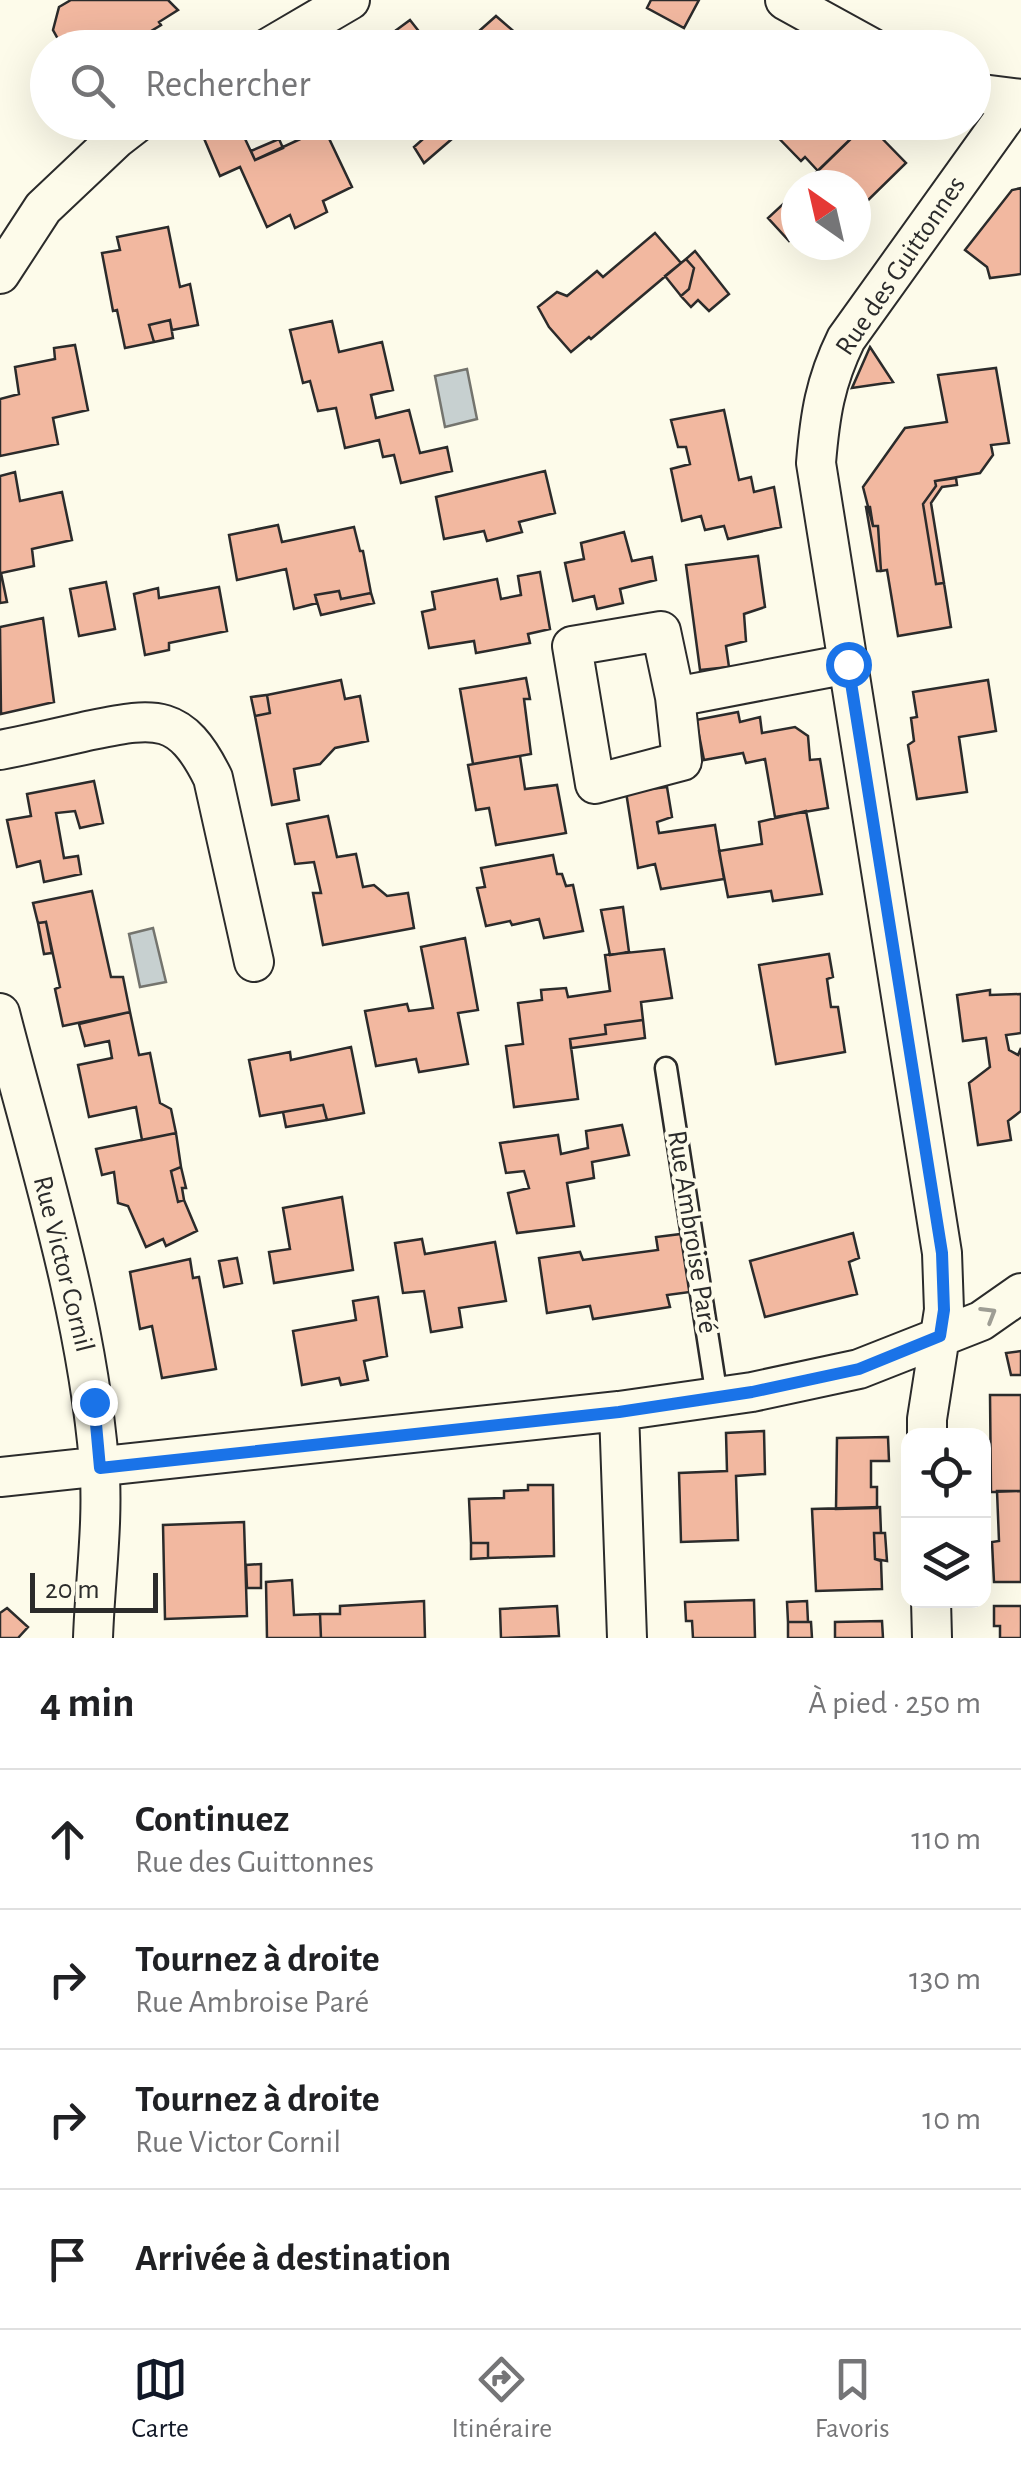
<!DOCTYPE html>
<html lang="fr">
<head>
<meta charset="utf-8">
<style>
  body { margin:0; font-family:"Alegreya Sans",sans-serif; background:#f2f2f2; color:#202124 }
  .controls { position:absolute; right:30px; bottom:30px; display:grid; overflow:hidden; border-radius:20px; box-shadow:0 10px 40px #0002 }
  .controls button { width:90px; height:90px; display:grid; place-items:center; padding:0; border:0; border-bottom:2px solid #e0e0e0; background:#fff; color:#202124; font:50px sans-serif }
  .compass { position:absolute; left:781px; top:170px; width:90px; height:90px; border-radius:50%; background:#fff; box-shadow:0 10px 40px #0002; rotate:326deg }
  .scale { position:absolute; left:30px; bottom:25px; width:128px; box-sizing:border-box; padding-left:10px; border:5px solid #2b2b2b; border-top:0; font-size:28px; line-height:35px; white-space:nowrap; color:#2b2b2b; -webkit-text-stroke:8px #fdfbea; paint-order:stroke }
  .stop { position:absolute; width:30px; height:30px; margin:-22px; border:8px solid #1a73e8; border-radius:50%; background:#fff }
  .stop.end { background:#1a73e8; border-color:#fff; box-shadow:0 2px 10px #0008 }
  .list { margin:0; padding:0; list-style:none }
  h2 { display:flex; justify-content:space-between; align-items:center; height:130px; margin:0; padding:0 40px; font-size:42px }
  h2 small { font-size:32px; font-weight:400; color:#757577 }
  .list li { display:grid; grid-template-columns:65px 1fr auto; gap:30px; align-items:center; box-sizing:border-box; height:140px; padding:0 40px; border-top:2px solid #e0e0e0 }
  .list b { display:block; font-size:38px; white-space:nowrap }
  .list p { margin:0; font-size:32px; white-space:nowrap; color:#757577 }
  .list em { font-size:32px; font-style:normal; color:#757577 }
  .icon { flex:none; width:55px; height:55px; fill:none; stroke:currentColor; stroke-width:2; stroke-linecap:round; stroke-linejoin:round }
  .map { position:relative; flex:none; width:1021px; height:1638px; overflow:hidden }
  .search { position:absolute; background:#fff; box-shadow:0 10px 40px #0002; left:30px; right:30px; top:30px; height:110px; display:flex; align-items:center; gap:25px; box-sizing:border-box; padding:0 35px; border-radius:55px; color:#757577; font-size:38px }
  .sheet { height:690px; background:#fff }
  nav { display:flex; justify-content:space-around; align-items:center; box-sizing:border-box; height:140px; border-top:2px solid #e0e0e0; background:#fff; font-size:28px; color:#757577 }
  nav a { display:grid; justify-items:center; gap:5px }
  nav .on { color:#111827 }
  .map>svg:first-child { display:block }
  .water { fill:#c7d0d0; stroke:#74746e; stroke-width:2.5 }
  .building { fill:#f2b8a0; stroke:#2b2b2b; stroke-width:2.5 }
  .lines { fill:none; stroke-linecap:round; stroke-linejoin:round }
  .service-casing { stroke:#2b2b2b; stroke-width:25 }
  .minor-casing { stroke:#2b2b2b; stroke-width:42 }
  .service { stroke:#fdfbea; stroke-width:20 }
  .minor { stroke:#fdfbea; stroke-width:38 }
  .oneway { stroke:#9e9d94 }
  .route { stroke:#1a73e8; stroke-width:12 }
  .labels { text-anchor:middle; dominant-baseline:central; stroke-width:8; stroke-linejoin:round; paint-order:stroke }
  .street-label { font-size:28px; fill:#2b2b2b; stroke:#fdfbea }
</style>
</head>
<body>
<div class="map">
<svg width="1021" height="1638" viewBox="0 0 1021 1638">
  <rect width="100%" height="100%" fill="#fdfbea"/>
  <path class="water" d="M467 369 477 419 445 427 435 376Z
    M153 928 166 982 140 987 129 934Z"/>
  <path class="building" d="M71 0H168L178 10 159 22 161 25 123 48 117 41 106 48H63L53 30 59 7Z
    M651 0H699L684 28 647 8Z
    M496 16 533 48H460Z
    M410 20 432 48H407L395 31Z
    M395 31 407 48H374Z
    M197 122H245L239 126 255 160 324 128 352 187 323 201 327 212 295 228 290 215 267 227 240 167 220 176Z
    M763 122H849L858 132 818 171 805 157 801 161Z
    M441 123 453 138 424 163 414 147Z
    M867 123 906 163 856 212V185H803Z
    M279 139 283 148 255 160 251 151Z
    M1021 188V274L990 278 987 267 965 250 1012 190Z
    M796 192V234L789 241 768 218Z
    M168 227 180 287 190 284 198 325 172 330 170 320 149 325 154 342 125 348 117 310 113 311 102 253 120 250 117 237Z
    M655 233 681 263 591 339 589 337 571 352 549 327 538 307 557 292 567 296 597 271 603 277Z
    M695 251 729 294 709 311 698 300 691 307 681 296 689 289 694 268 686 259Z
    M686 259 694 268 689 289 681 296 665 276Z
    M170 320 173 338 154 342 149 325Z
    M332 321 339 352 382 342 393 390 371 395 376 418 409 410 420 453 447 447 452 471 401 483 394 455 383 457 379 440 345 448 336 408 318 411 310 381 303 383 290 330Z
    M75 345 88 410 53 418 58 444 0 456V399L19 394 15 367 55 359 54 348Z
    M870 347 893 382 852 388Z
    M996 368 1009 443 991 445 993 455 980 473 935 481 936 486 923 504 936 584 944 583 951 627 898 636 887 570 881 571 878 526H873L863 487 905 428 947 422 938 375Z
    M724 410 739 480 751 477 754 492 774 487 781 527 728 539 724 526 705 530 701 516 682 521 671 469 690 464 686 447H678L671 420Z
    M545 471 555 513 519 522 522 532 487 541 484 531 444 539 436 497Z
    M15 472 20 501 62 492 72 540 32 549 34 566 1 573 7 602 0 603V476Z
    M956 478 957 485 942 487 931 503 944 583 936 584 923 504 936 486 935 481Z
    M866 507H870L873 526H878L881 571H877Z
    M278 525 282 542 354 527 360 551H363L371 593 341 599 339 591 315 595 317 603 294 609 286 569 237 580 229 535Z
    M624 532 632 561 652 557 656 580 620 589 623 603 597 609 594 596 573 601 565 563 584 559 581 543Z
    M758 556 765 607 744 614 746 641 726 646 729 667 700 670 686 565Z
    M540 572 550 629 528 634 530 643 476 653 474 641 429 648 422 612 435 609 432 592 497 579 501 599 521 595 518 576Z
    M106 582 115 629 79 636 70 589Z
    M219 587 227 631 169 643V650L145 655 134 594 158 588 159 598Z
    M339 591 341 599 371 593 374 603 321 615 315 595Z
    M43 618 54 702 1 714 0 627Z
    M526 678 530 699H524L531 754 473 764 460 689Z
    M341 680 345 699 360 696 368 741 335 748 320 764 294 769 299 800 272 805 255 716 270 713 267 695Z
    M988 680 996 731 959 737 967 792 917 799 908 745 914 741 911 718 917 717 913 692Z
    M267 695 270 713 255 716 251 697Z
    M738 712 740 722 760 717 762 733 795 727 808 736 810 760 820 759 828 808 775 817 765 759 746 763 743 753 704 760 696 720Z
    M520 756 525 789 557 785 566 833 496 845 489 808 476 810 468 765Z
    M94 781 103 823 80 828 75 811 56 813 64 858 78 856 81 874 44 882 40 861 17 867 7 820 31 816 27 794Z
    M667 787 672 817 657 822 659 833 715 825 724 879 661 889 655 864 638 868 626 792Z
    M806 811 822 894 773 901 771 891 728 897 719 851 762 844 759 822Z
    M328 816 337 857 356 854 363 887 374 885 387 896 408 893 414 928 323 945 313 893H321L314 862 295 864 287 824Z
    M553 855 557 874H562L566 886 573 885 583 931 544 938 539 919 512 925 510 921 486 926 477 888 485 887 481 868Z
    M92 891 111 977H123L130 1012 63 1026 55 989 60 987 46 922 38 923 33 903Z
    M623 907 629 952 610 955 601 910Z
    M46 922 52 953 44 954 38 923Z
    M465 938 478 1010 458 1013 468 1064 419 1072 416 1059 376 1066 365 1011 407 1004 409 1011 433 1008 421 947Z
    M664 949 672 998 641 1002 643 1020 605 1025 606 1034 570 1039 578 1099 514 1107 506 1046 523 1044 518 1003 542 1000 541 990 566 988 568 997 610 991 605 955Z
    M829 954 833 977 827 979 831 1007H838L845 1052 776 1064 759 965Z
    M990 990V995L1021 994V1033L1006 1035 1009 1050 1018 1055 1021 1048V1111L1008 1121 1011 1140 978 1145 969 1083 990 1067 986 1038 963 1041 957 995Z
    M130 1012 139 1055 150 1053 160 1103 171 1109 176 1133 142 1140 136 1107 89 1117 78 1065 112 1058 109 1041 85 1046 79 1024Z
    M643 1020 645 1038 571 1048 570 1039 606 1034 605 1025Z
    M351 1047 364 1113 327 1120 323 1105 260 1116 249 1060 290 1052 291 1060Z
    M323 1105 327 1120 286 1127 283 1112Z
    M622 1125 629 1155 592 1162 594 1178 567 1183 574 1226 517 1233 508 1193 529 1188 524 1171 506 1173 500 1143 558 1135 561 1154 588 1148 586 1131Z
    M176 1133 181 1167 171 1171 178 1202 184 1200 197 1231 166 1246 163 1239 146 1247 128 1206 118 1203 114 1172 102 1175 96 1149Z
    M181 1167 186 1188H182L184 1200 178 1202 171 1171Z
    M342 1197 353 1270 274 1283 269 1252 290 1249 283 1208Z
    M853 1233 859 1258 849 1262 857 1294 765 1317 750 1261Z
    M681 1234 690 1292 667 1295 670 1307 593 1319 590 1306 547 1313 539 1258 580 1252 583 1260 658 1250 656 1237Z
    M422 1239 425 1254 495 1242 506 1301 459 1308 462 1327 431 1332 424 1291 403 1293 395 1243Z
    M237 1258 242 1283 224 1287 219 1261Z
    M190 1259 193 1278 199 1277 216 1369 162 1378 152 1326 140 1329 130 1272Z
    M378 1297 387 1356 364 1361 368 1380 341 1385 339 1378 302 1385 293 1331 356 1320 353 1301Z
    M1021 1351V1375H1011L1006 1353Z
    M990 1395H1021V1491L991 1492Z
    M764 1431 765 1474 736 1476 738 1540 681 1542 679 1473 727 1471 726 1433Z
    M888 1437 889 1461H871V1487H877V1508L836 1509 837 1438Z
    M528 1485H553L554 1556 488 1558V1543H471L469 1499 504 1498V1491L528 1490Z
    M997 1491H1021V1582H994L992 1542 999 1541Z
    M880 1507 881 1533H874L875 1559 881 1561 882 1589 816 1591 812 1509Z
    M244 1522 247 1616 165 1619 163 1525Z
    M874 1533H885L887 1561 875 1559Z
    M471 1543H488V1558L471 1559Z
    M261 1564V1588H247L246 1565Z
    M292 1580 294 1615 320 1614 321 1638H267L266 1582Z
    M754 1600 755 1638H693L692 1621H686L685 1602Z
    M424 1601 425 1638H321L320 1614H340V1606Z
    M807 1601 808 1622H788L787 1602Z
    M557 1606 559 1636 501 1638 500 1609Z
    M994 1606H1021V1638H1000V1626H994Z
    M7 1608 28 1627 18 1638H0V1613Z
    M882 1621 883 1638H835V1622Z
    M788 1622H811L812 1638H788Z"/>
  <g class="lines">
    <g class="service-casing">
      <path id="service" d="M666 1068 717 1397"/>
    </g>
    <g class="minor-casing">
      <path id="minor" d="M785 0 872 48
        M268 48 350 0
        M974 93 1021 99
        M0 274 43 208 116 139 138 122
        M661 631 675 697 682 761 595 784 572 646Z
        M675 697 848 664
        M0 750C31 744 61 737 92 730 156 717 181 713 213 778L254 962
        M0 1013C38 1161 86 1309 99 1462 104 1519 95 1580 93 1638
        M619 1411 627 1638
        M927 1436V1419L944 1310 942 1253 816 463C820 415 825 382 846 339L1018 99
        M0 1477 619 1411 752 1392 859 1369 981 1321 1021 1293
        M931 1600 932 1638"/>
    </g>
    <use href="#service" class="service"/>
    <use href="#minor" class="minor"/>
  </g>
  <defs><path id="oneway-chevron" d="M-2-3.5L2.5 0L-2 3.5" fill="none" stroke-width="1.6" stroke-linecap="round" stroke-linejoin="round" transform="scale(2.5)"/></defs>
  <use class="oneway" href="#oneway-chevron" transform="translate(989 1314) rotate(-31)"/>
  <g class="lines">
    <path class="route" d="M94 1402 100 1468 619 1412 752 1392 859 1369 940 1336 944 1310 942 1253 848 664"/>
  </g>
  <g class="labels">
    <g class="street-label">
      <text transform="translate(901 266) rotate(-56)">Rue des Guittonnes</text>
      <text transform="translate(692 1232) rotate(81)">Rue Ambroise Paré</text>
      <text transform="translate(63 1264) rotate(76)">Rue Victor Cornil</text>
    </g>
  </g>
</svg>
<div class="controls">
<button><svg class="icon" aria-label="locate" viewBox="0 0 24 24"><circle cx="12" cy="12" r="6"/><path d="M12 2v4M12 18v4M2 12h4M18 12h4"/></svg></button>
<button><svg class="icon" aria-label="layers" viewBox="0 0 24 24"><path d="M12 4l9 5-9 5-9-5zM3 14l9 5 9-5"/></svg></button>
</div>
<svg class="compass" viewBox="-18 -18 36 36"><path d="M0-13l5 13h-10z" fill="#e53935"/><path d="M0 13l5-13h-10z" fill="#757577"/></svg>
<div class="scale">20 m</div>
<div class="stop" style="left:848px;top:664px"></div>
<div class="stop end" style="left:94px;top:1402px"></div>
<div class="search"><svg class="icon" aria-label="search" viewBox="0 0 24 24"><circle cx="10" cy="10" r="6"/><path d="M15 15l6 6"/></svg>Rechercher</div>
</div>
<section class="sheet">
<h2>4 min<small>À pied · 250 m</small></h2>
<ul class="list">
<li><svg class="icon" aria-label="ahead" viewBox="0 0 24 24"><path d="M12 20V5M6 11l6-6 6 6"/></svg><div><b>Continuez</b><p>Rue des Guittonnes</p></div><em>110 m</em></li>
<li><svg class="icon" aria-label="right" viewBox="0 0 24 24"><path d="M7 20v-9h11M14 6l5 5-5 5"/></svg><div><b>Tournez à droite</b><p>Rue Ambroise Paré</p></div><em>130 m</em></li>
<li><svg class="icon" aria-label="right" viewBox="0 0 24 24"><path d="M7 20v-9h11M14 6l5 5-5 5"/></svg><div><b>Tournez à droite</b><p>Rue Victor Cornil</p></div><em>10 m</em></li>
<li><svg class="icon" aria-label="arrive" viewBox="0 0 24 24"><path d="M6 21V4h12l-3 4 3 4H6"/></svg><div><b>Arrivée à destination</b></div></li>
</ul>
</section>
<nav>
<a class="on"><svg class="icon" aria-label="map" viewBox="0 0 24 24"><path d="M3 6l6-2 6 2 6-2v14l-6 2-6-2-6 2zM9 4v14M15 6v14"/></svg>Carte</a>
<a><svg class="icon" aria-label="directions" viewBox="0 0 24 24"><path d="M12 3l9 9-9 9-9-9zM9 14v-3h6M13 9l2 2-2 2"/></svg>Itinéraire</a>
<a><svg class="icon" aria-label="saved" viewBox="0 0 24 24"><path d="M7 4h10v16l-5-4-5 4z"/></svg>Favoris</a>
</nav>
</body>
</html>
